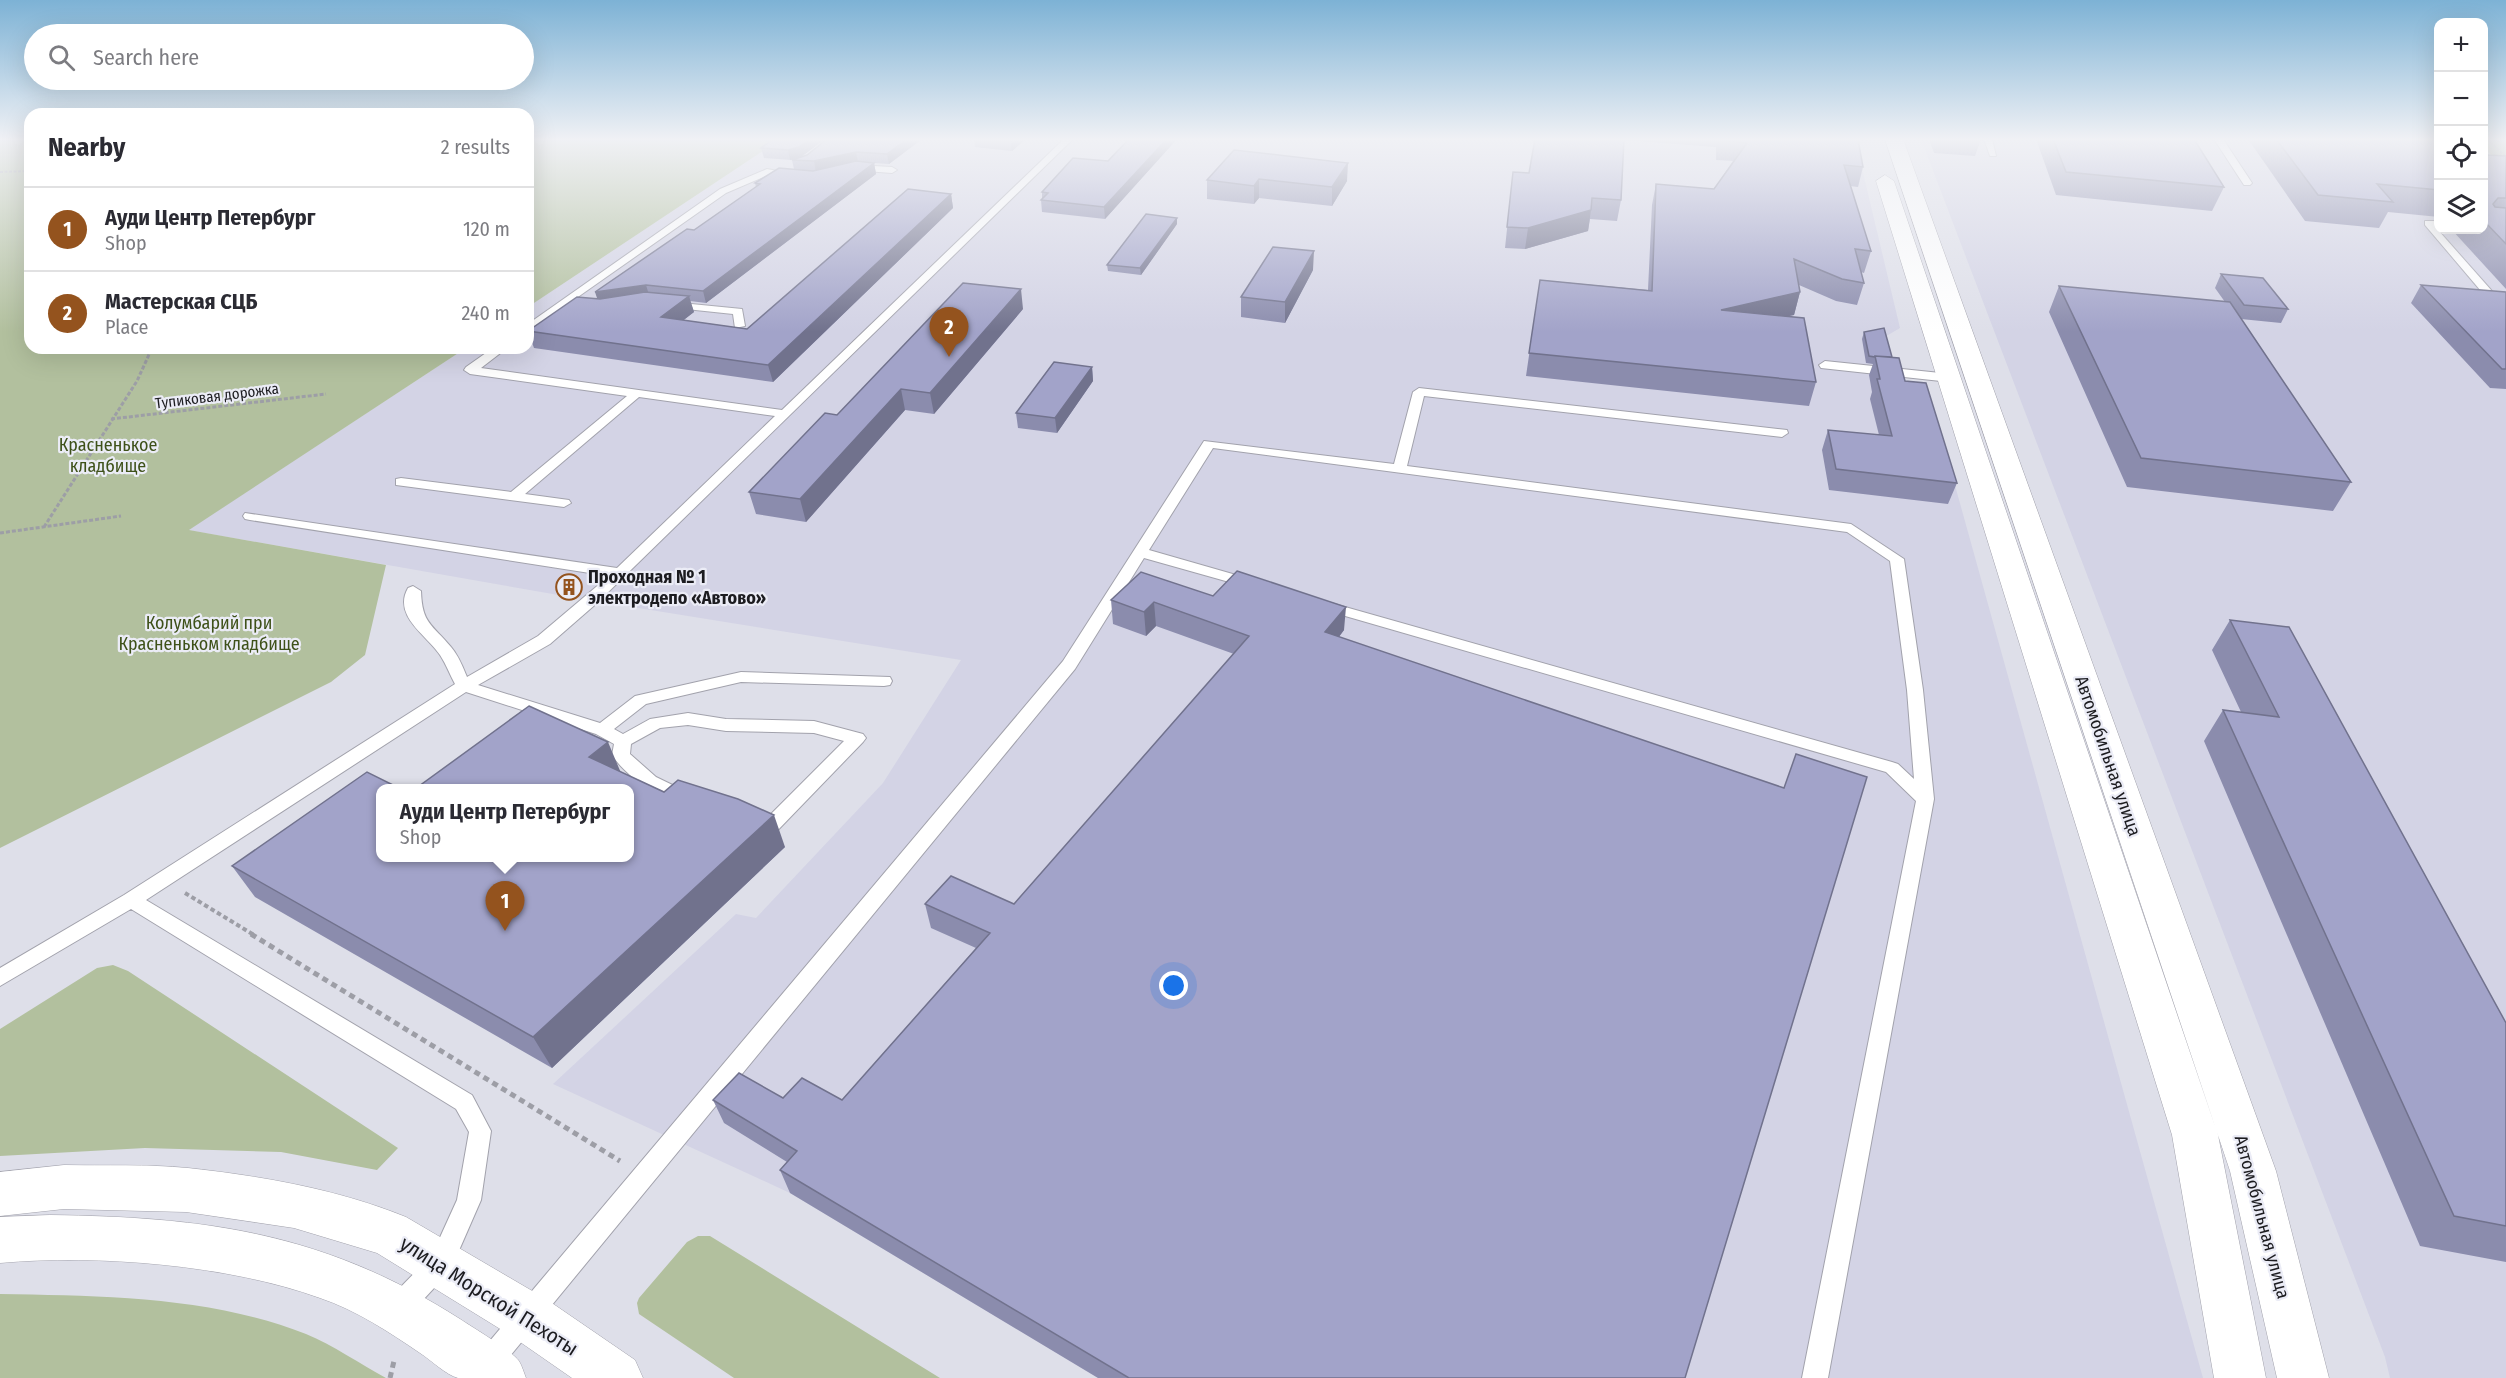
<!DOCTYPE html>
<html lang="en">
<head>
<meta charset="utf-8">
<style>
  body { margin:0; font-family:"Fira Sans Condensed",sans-serif; background:#f7f7f7; color:#2b2b33 }
  .controls { position:absolute; right:18px; top:18px; display:grid; overflow:hidden; border-radius:12px; box-shadow:0 6px 24px #0002 }
  .controls button { width:54px; height:54px; display:grid; place-items:center; padding:0; border:0; border-bottom:2px solid #e1e1e2; background:#fff; color:#2b2b33; font:30px sans-serif }
  .you { position:absolute; left:1174px; top:986px; width:21px; height:21px; margin:-15px; border:4px solid #fff; border-radius:50%; background:#1a73e8; box-shadow:0 0 0 9px #1a73e833 }
  .badge { display:grid; place-items:center; width:39px; height:39px; border-radius:50%; background:#94531e; color:#fff; font-size:20px; font-weight:700 }
  .pin { position:absolute; translate:-50% -50px; filter:drop-shadow(0 2px 3px #0008) }
  .pin::after { content:''; position:absolute; top:32px; width:21px; height:18px; background:inherit; clip-path:polygon(0 0,100% 0,50% 100%) }
  .popup { position:absolute; left:376px; top:784px; width:258px; height:78px; box-sizing:border-box; display:grid; place-content:center; border-radius:12px; background:#fff; filter:drop-shadow(0 2px 4px #0005); font-size:20px; white-space:nowrap; color:#7c7c81 }
  .popup b { font-size:22px; color:#2b2b33 }
  .popup::after { content:''; position:absolute; left:50%; top:100%; margin-left:-12px; border:12px solid transparent; border-top-color:#fff }
  .list { margin:0; padding:0; list-style:none }
  h2 { display:flex; justify-content:space-between; align-items:center; height:78px; margin:0; padding:0 24px; font-size:26px }
  h2 small { font-size:20px; font-weight:400; color:#7c7c81 }
  .list li { display:grid; grid-template-columns:39px 1fr auto; gap:18px; align-items:center; box-sizing:border-box; height:84px; padding:0 24px; border-top:2px solid #e1e1e2 }
  .list b { display:block; font-size:22px; white-space:nowrap }
  .list p { margin:0; font-size:20px; white-space:nowrap; color:#7c7c81 }
  .list em { font-size:20px; font-style:normal; color:#7c7c81 }
  .icon { flex:none; width:33px; height:33px; fill:none; stroke:currentColor; stroke-width:2; stroke-linecap:round; stroke-linejoin:round }
  .map { position:relative; flex:none; width:2506px; height:1378px; overflow:hidden }
  .search { position:absolute; background:#fff; box-shadow:0 6px 24px #0002; left:24px; top:24px; width:510px; height:66px; display:flex; align-items:center; gap:15px; box-sizing:border-box; padding:0 21px; border-radius:33px; color:#7c7c81; font-size:22px }
  .panel { position:absolute; background:#fff; box-shadow:0 6px 24px #0002; left:24px; top:108px; width:510px; height:246px; border-radius:18px }
  .map>svg:first-child { display:block }
  .built { fill:#d3d3e5 }
  .green { fill:#b2c09e }
  .lines { fill:none; stroke-linecap:round; stroke-linejoin:round }
  .service-casing { stroke:#a2a2ac; stroke-width:2 }
  .tertiary-casing { stroke:#a2a2ac; stroke-width:1 }
  .secondary-casing { stroke:#a2a2ac; stroke-width:1 }
  .path-far3 { stroke:#9d9ea6; stroke-width:2; stroke-dasharray:3 1.5; stroke-linecap:butt }
  .path-far2 { stroke:#9d9ea6; stroke-width:3; stroke-dasharray:4 2; stroke-linecap:butt }
  .path-far1 { stroke:#9d9ea6; stroke-width:4; stroke-dasharray:4.5 3; stroke-linecap:butt }
  .path { stroke:#9d9ea6; stroke-width:5; stroke-dasharray:6 4.5; stroke-linecap:butt }
  .service { fill:#fff; fill-rule:evenodd }
  .tertiary { fill:#fff; fill-rule:evenodd }
  .secondary { fill:#fff; fill-rule:evenodd }
  .wall { fill:#8b8cad }
  .shaded-wall { fill:#71728d }
  .building { fill:#a2a3c9; stroke:#71728d; stroke-width:1.5 }
  .labels { text-anchor:middle; dominant-baseline:central; stroke-width:4.5; stroke-linejoin:round; paint-order:stroke }
  .far-street-label { font-size:15px; fill:#1c1c20; stroke:#ebecf6 }
  .park-label { font-size:18px; fill:#3e5119; stroke:#ebecf6 }
  .poi-label { font-size:18px; font-weight:bold; fill:#1c1c20; stroke:#ebecf6; text-anchor:start }
  .street-label { font-size:18px; fill:#1c1c20; stroke:#ebecf6 }
  .near-street-label { font-size:21px; fill:#1c1c20; stroke:#ebecf6 }
</style>
</head>
<body>
<div class="map">
<svg width="2506" height="1378" viewBox="0 0 2506 1378">
  <rect width="100%" height="100%" fill="#dedfe9"/>
  <path class="built" d="M781 139H1855L1900 328 1883 338 1898 388 1931 399 2203 1378H1098L790 1193 553 1084 736 914 756 918 883 783 961 660 570 597 188 530 466 348H528V307Z
    M1921 139H2438V230H2484V139L2506 160V1378H2390L2385 1357Z"/>
  <path class="green" d="M0 139H30V348H466L189 530 386 565 365 655 331 682 0 848Z
    M528 139H781L528 307Z
    M2484 139H2506V169L2484 148Z
    M113 965 128 971 398 1148 377 1170 281 1152 145 1148 0 1156V1029L97 968Z
    M698 1236H710L940 1378H734L639 1314 637 1303 639 1298 687 1242Z
    M0 1294C102 1296 209 1296 306 1334 333 1345 360 1364 386 1378H0Z"/>
  <g class="lines">
    <g class="service-casing">
      <path id="service" d="M1064 139H1073L597 603 550 644 478 685 600 723 635 696 741 672 890 677 892 681 890 685 884 686 741 682 646 704 614 729 623 734 650 719 688 713 726 719 814 721 863 734 866 738 863 742 776 832 769 834 752 828 749 823 752 818 758 816 766 819 844 741 814 733 726 731 688 725 660 728 631 744 630 754 656 777 691 794 694 799 691 804C668 810 624 774 612 755L614 744 596 734 466 692 146 900 472 1095 491 1131 481 1200 450 1271 407 1317 398 1321 389 1317 385 1308 389 1299 432 1255 457 1200 469 1132 456 1109 131 909 0 986V968L124 895 455 684C450 675 446 664 440 655 428 636 392 616 408 588L413 586 421 591C422 624 432 624 451 647 458 655 463 667 467 677L538 636 609 576 250 520 245 519 243 516 245 513 617 568 775 416 639 397 525 494 569 500 571 503 564 507 396 485V479L401 478 511 492 627 396 470 374 464 370 466 367 493 348H507L481 368 782 410Z
        M1984 139H1992L1996 156H1990Z
        M2214 139H2223L2252 183 2250 185H2244Z
        M855 165 892 167 897 170 892 173 852 170V166Z
        M767 169 799 175 794 178 768 175 726 193 528 332V324L720 189Z
        M2425 221H2438V230L2499 299 2506 300V306L2492 304 2425 225Z
        M671 302 742 309 745 326 735 328 733 314 667 307V303Z
        M1825 361 1950 374 1956 378 1950 382 1821 368 1819 365Z
        M1419 388 1787 430 1788 433 1782 437 1424 396 1407 466 1851 524 1904 559 1923 690 1934 799 1828 1378H1802L1916 801 1886 772 1321 609 1318 606 1321 603H1331L1892 762 1898 764 1914 779 1907 690 1890 561 1847 532 1213 448 1149 550 1257 581 1260 584 1257 587H1247L1144 558 1075 669 496 1373 487 1377 478 1373 474 1364 478 1355 1063 661 1204 441 1394 464 1413 392Z"/>
    </g>
    <g class="tertiary-casing">
      <path id="tertiary" d="M64 1165C105 1166 147 1164 188 1168 261 1176 337 1189 406 1217L546 1299 635 1360 643 1378H572L510 1335 377 1253 294 1228 186 1212 64 1209 0 1216V1172Z
        M50 1215C207 1217 325 1233 460 1319 472 1327 512 1351 519 1361 522 1366 524 1373 526 1378 506 1378 476 1378 458 1378 446 1375 431 1360 420 1353 389 1332 356 1310 320 1298 229 1265 97 1254 0 1263V1217Z"/>
    </g>
    <g class="secondary-casing">
      <path id="secondary" d="M1885 139H1903L2276 1171 2329 1378H2277L2230 1171Z
        M1885 175 1894 181 2218 1135 2266 1378H2214L2172 1135 1876 181Z"/>
    </g>
    <path class="path-far3" d="M2487 139 2506 157
      M528 141 568 139
      M0 172 30 171"/>
    <path class="path-far2" d="M111 419 326 394
      M44 527 137 381 152 348
      M0 533 121 516"/>
    <path class="path-far1" d="M185 893 254 935"/>
    <path class="path" d="M251 934 620 1161
      M390 1378 394 1361"/>
    <use href="#service" class="service"/>
    <use href="#tertiary" class="tertiary"/>
    <use href="#secondary" class="secondary"/>
  </g>
  <path class="wall" d="M773 139H825L802 156 807 155 827 139H922L889 164 874 163 876 174 706 303 690 301 694 312 683 320 747 329 951 194 953 208 773 382 534 348 528 331 597 299 694 230 756 187 755 183 794 169 792 160 764 158 761 148Z
    M974 139H1026L1012 151 975 147Z
    M1129 139H1177L1105 219 1042 212 1041 200 1042 199V192L1108 161Z
    M1535 139H1860L1859 145 1863 167 1858 187 1850 186 1871 251 1864 273 1861 272 1864 283 1857 305 1836 301 1799 285 1800 292 1794 315 1787 316 1816 382 1809 406 1526 376 1540 280 1648 290 1652 205 1656 184 1714 189 1733 161 1716 160V147L1624 140 1621 200 1617 221 1590 219 1588 231 1525 249 1505 248 1513 172 1529 173Z
    M1929 139H1981L1975 156 1934 153Z
    M2036 139H2194L2224 187 2212 211 2056 195Z
    M2248 139H2439V217L2388 212 2379 228 2305 221Z
    M1234 150 1347 181 1332 206 1259 198 1254 204 1207 199V180Z
    M2484 150 2488 155 2506 156V289L2452 230H2484Z
    M1177 224 1141 275 1108 271 1107 265Z
    M1313 270 1285 323 1241 317V297Z
    M2221 274 2288 309 2281 323 2241 319 2351 482 2333 511 2127 487 2049 312 2059 286 2225 302 2215 288Z
    M2421 285 2506 292V389L2490 388 2411 303Z
    M1023 309 934 414 905 410 806 522 756 514 749 492 837 415Z
    M1864 332 1892 357 1905 381 1957 483 1948 504 1829 490 1822 450 1828 430 1879 435 1870 399 1872 392 1869 375 1873 364 1866 363 1862 339Z
    M1092 367 1093 381 1057 433 1018 428 1016 413Z
    M1213 596 1344 630 1339 637 1685 1378H1098L790 1193 780 1170 787 1162 724 1123 713 1100 783 1098 842 1100 976 948 931 928 925 904H1014L1234 654 1156 626 1146 636 1113 624 1111 600Z
    M2230 620 2506 1023V1262L2420 1246 2204 741 2223 710 2241 712 2212 650Z
    M621 772 785 847 552 1068 255 897 232 866 381 858Z"/>
  <path class="shaded-wall" d="M809 139H825L801 157 790 160 788 150Z
    M907 139H922L889 164 887 154Z
    M1011 139H1026L1012 151Z
    M1167 139H1177L1105 219 1104 207Z
    M856 152 858 162 816 172 814 161Z
    M874 163 876 174 706 303 703 291Z
    M1348 163 1347 181 1332 206V187Z
    M1259 179V198L1254 204V186Z
    M951 194 953 208 773 382 768 365Z
    M1591 210 1588 231 1525 249 1528 228Z
    M1177 218V224L1141 275 1140 268Z
    M1314 251 1313 270 1285 323V302Z
    M646 285 650 298 599 304 595 292Z
    M1021 289 1023 309 934 414 930 393Z
    M1800 292 1794 315 1715 332 1721 310Z
    M689 296 694 312 666 334 661 317Z
    M1092 367 1093 381 1057 433 1055 418Z
    M901 389 905 410 806 522 800 499Z
    M1154 602 1156 626 1146 636 1144 612Z
    M1346 607 1344 630 1324 656 1325 632Z
    M608 742 621 773 589 757Z
    M774 815 785 847 552 1068 533 1037Z"/>
  <path class="building" d="M773 139H809L799 147 788 150 761 148Z
    M827 139H907L887 154 856 152 814 161 792 160 807 155Z
    M1129 139H1167L1104 207 1041 200 1048 193 1042 192 1073 158 1108 161Z
    M1535 139H1624L1621 200 1592 198 1591 210 1528 228 1507 227 1513 172 1529 173Z
    M1721 139H1858L1863 167 1844 165 1871 251 1855 249 1864 283 1842 279 1794 259 1800 292 1721 310 1804 318 1816 382 1529 353 1540 280 1652 291 1656 184 1714 189 1747 143 1721 140Z
    M2053 139H2194L2224 187 2066 172Z
    M2276 139H2439V190L2377 184 2393 202 2318 195Z
    M1234 150 1348 163 1332 187 1259 179 1254 186 1207 180Z
    M2484 150 2488 155 2506 156V198H2498L2493 204 2495 207 2506 208V244L2484 221Z
    M856 161 874 163 703 291 646 285 595 292 687 229 694 230 760 184 755 183 779 168 813 171Z
    M908 189 951 194 768 365 528 331 577 297 600 299 645 292 689 296 661 317 747 329Z
    M1146 214 1177 218 1140 268 1107 265Z
    M1273 247 1314 251 1285 302 1241 297Z
    M2221 274 2263 278 2288 309 2244 305Z
    M963 283 1021 289 930 393 901 389 800 499 749 492 825 413 837 415Z
    M2421 285 2506 292V369H2502Z
    M2059 286 2230 302 2351 482 2141 458Z
    M1884 328 1892 357 1875 356V357L1869 356 1864 332Z
    M1875 356 1899 358 1905 381 1926 383 1957 483 1836 469 1828 430 1892 436 1877 379H1880Z
    M1054 362 1092 367 1055 418 1016 413Z
    M1237 571 1346 607 1325 632 1784 788 1796 754 1867 777 1685 1378H1129L780 1170 797 1151 713 1100 739 1073 783 1098 802 1078 842 1100 990 933 925 904 951 876 1014 904 1249 636 1154 602 1144 612 1111 600 1141 572 1213 596Z
    M2230 620 2289 627 2506 1023V1226L2454 1216 2223 710 2279 717Z
    M529 706 608 742 589 757 664 792 678 780 738 799 774 815 533 1037 232 866 367 772 401 789H381V858H630V789H415Z"/>
  <linearGradient id="sky" x2="0" y2="1"><stop stop-color="#7db2d5"/><stop offset="0.42" stop-color="#f0f1f5"/><stop offset="1" stop-color="#f0f1f5" stop-opacity="0"/></linearGradient>
  <rect width="2506" height="332" fill="url(#sky)"/>
  <defs>
    <g id="building-ring" transform="scale(1.35)"><circle r="9.5" fill="#ebecf6" stroke="#94531e" stroke-width="1.5"/><path d="M-4-6H4V6H1V3H-1V6H-4ZM-2.5-4.3h1.7v1.8h-1.7ZM.8-4.3h1.7v1.8H.8ZM-2.5-1h1.7V.8h-1.7ZM.8-1h1.7V.8H.8Z" fill="#94531e"/></g>
  </defs>
  <g fill-rule="evenodd">
    <use href="#building-ring" x="569" y="587"/>
  </g>
  <g class="labels">
    <g class="far-street-label">
      <text transform="translate(217 396) rotate(-7)">Тупиковая дорожка</text>
    </g>
    <g class="park-label">
      <text x="108" y="445">Красненькое<tspan x="108" dy="21">кладбище</tspan></text>
      <text x="209" y="623">Колумбарий при<tspan x="209" dy="21">Красненьком кладбище</tspan></text>
    </g>
    <g class="poi-label">
      <text x="588" y="577">Проходная № 1<tspan x="588" dy="21">электродепо «Автово»</tspan></text>
    </g>
    <g class="street-label">
      <text transform="translate(2108 756) rotate(71)">Автомобильная улица</text>
      <text transform="translate(2262 1217) rotate(75)">Автомобильная улица</text>
    </g>
    <g class="near-street-label">
      <text transform="translate(489 1296) rotate(32)">улица Морской Пехоты</text>
    </g>
  </g>
</svg>
<div class="controls">
<button>+</button>
<button>−</button>
<button><svg class="icon" aria-label="locate" viewBox="0 0 24 24"><circle cx="12" cy="12" r="6"/><path d="M12 2v4M12 18v4M2 12h4M18 12h4"/></svg></button>
<button><svg class="icon" aria-label="layers" viewBox="0 0 24 24"><path d="M12 4l9 5-9 5-9-5zM3 14l9 5 9-5"/></svg></button>
</div>
<div class="you"></div>
<div class="pin badge" style="left:505px;top:931px">1</div>
<div class="popup"><b>Ауди Центр Петербург</b>Shop</div>
<div class="pin badge" style="left:949px;top:357px">2</div>
<div class="search"><svg class="icon" aria-label="search" viewBox="0 0 24 24"><circle cx="10" cy="10" r="6"/><path d="M15 15l6 6"/></svg>Search here</div>
<section class="panel">
<h2>Nearby<small>2 results</small></h2>
<ul class="list">
<li><span class="badge">1</span><div><b>Ауди Центр Петербург</b><p>Shop</p></div><em>120 m</em></li>
<li><span class="badge">2</span><div><b>Мастерская СЦБ</b><p>Place</p></div><em>240 m</em></li>
</ul>
</section>
</div>
</body>
</html>
